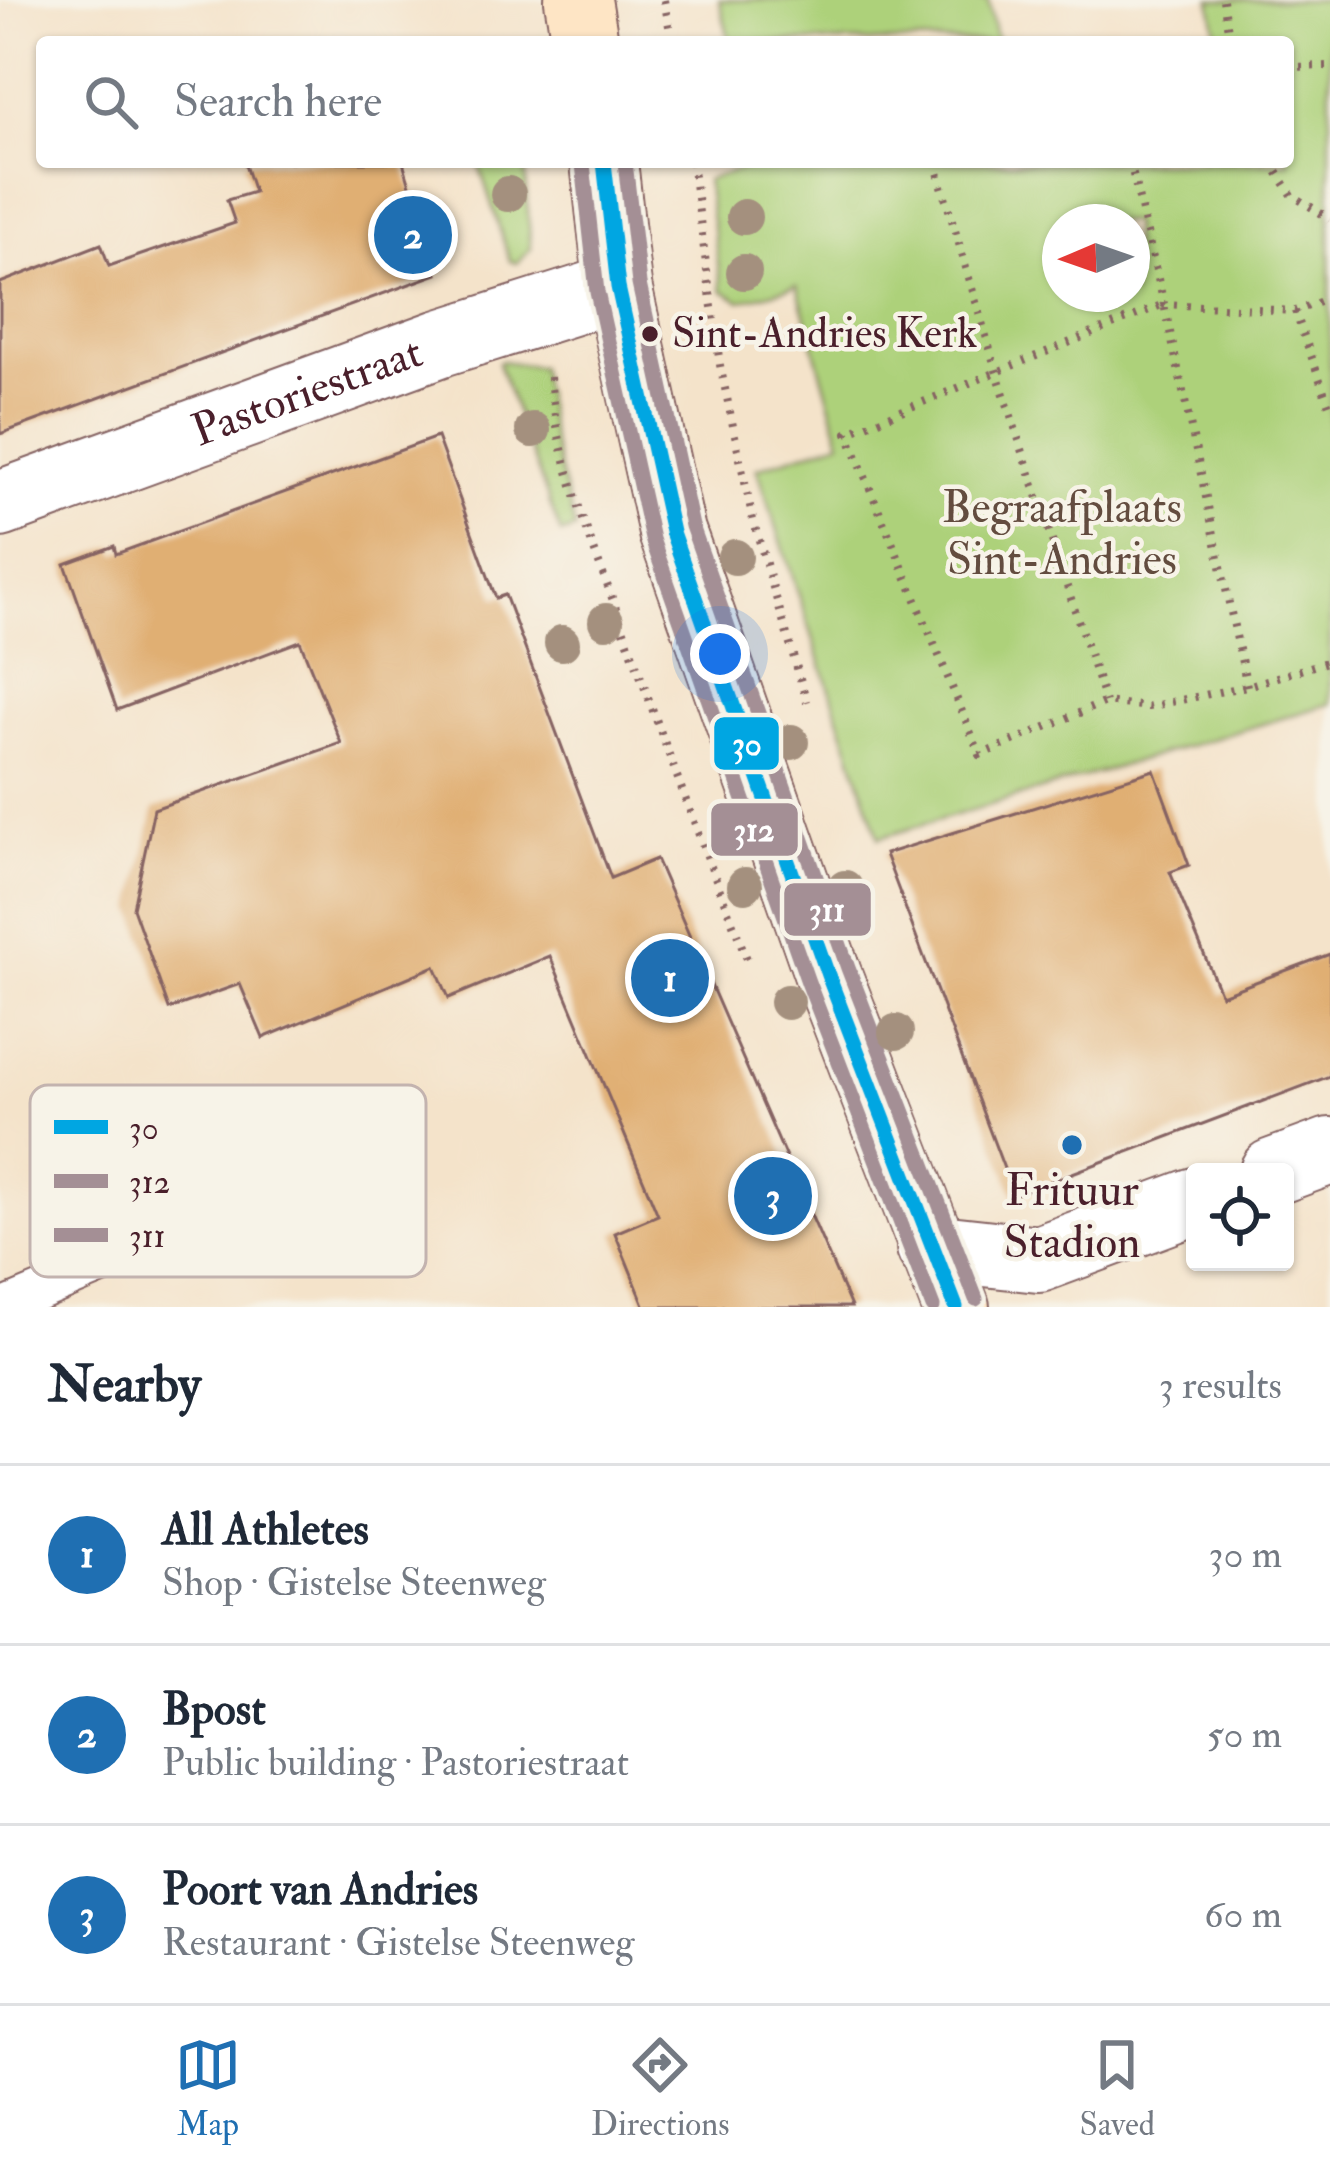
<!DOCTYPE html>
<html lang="en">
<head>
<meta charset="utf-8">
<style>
  body { margin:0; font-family:"IM FELL Double Pica",serif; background:#f2f2f3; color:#1f2937 }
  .controls { position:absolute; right:36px; bottom:36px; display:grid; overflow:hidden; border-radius:12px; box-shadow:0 3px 9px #0004 }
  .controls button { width:108px; height:108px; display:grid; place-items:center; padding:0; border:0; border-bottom:3px solid #e0e1e3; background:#fff; color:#1f2937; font:60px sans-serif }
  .compass { position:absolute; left:1042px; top:204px; width:108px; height:108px; border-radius:50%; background:#fff; box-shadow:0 3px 9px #0004; rotate:268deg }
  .you { position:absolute; left:720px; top:654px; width:42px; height:42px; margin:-30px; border:9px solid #fff; border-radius:50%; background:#1a73e8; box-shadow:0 0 0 18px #1a73e833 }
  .badge { display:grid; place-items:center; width:78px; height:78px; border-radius:50%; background:#1f6fb2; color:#fff; font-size:39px; font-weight:700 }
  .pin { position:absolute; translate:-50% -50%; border:6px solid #fff; box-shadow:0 3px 12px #0006 }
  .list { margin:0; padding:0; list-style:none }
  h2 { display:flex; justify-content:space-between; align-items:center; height:156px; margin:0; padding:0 48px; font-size:51px }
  h2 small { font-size:39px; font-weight:400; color:#747a83 }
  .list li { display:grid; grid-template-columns:78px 1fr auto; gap:36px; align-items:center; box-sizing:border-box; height:180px; padding:0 48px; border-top:3px solid #e0e1e3 }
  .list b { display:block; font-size:45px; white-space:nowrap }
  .list p { margin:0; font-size:39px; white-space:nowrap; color:#747a83 }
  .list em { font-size:39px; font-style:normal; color:#747a83 }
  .icon { flex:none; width:66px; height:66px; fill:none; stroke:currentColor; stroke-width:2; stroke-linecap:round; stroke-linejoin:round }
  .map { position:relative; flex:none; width:1330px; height:1307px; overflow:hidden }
  .search { position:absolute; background:#fff; box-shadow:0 3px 9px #0004; left:36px; right:36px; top:36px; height:132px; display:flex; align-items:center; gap:30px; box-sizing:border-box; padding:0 42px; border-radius:12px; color:#747a83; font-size:45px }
  .sheet { height:696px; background:#fff }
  nav { display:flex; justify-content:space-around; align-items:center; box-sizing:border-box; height:168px; border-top:3px solid #e0e1e3; background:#fff; font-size:33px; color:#747a83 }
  nav a { display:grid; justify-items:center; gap:6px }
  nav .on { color:#1f6fb2 }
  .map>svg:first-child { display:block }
  .green { fill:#add17a; stroke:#7c7852; stroke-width:3; fill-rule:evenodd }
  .building { fill:#e0af73 }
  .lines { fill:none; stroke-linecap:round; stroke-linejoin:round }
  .lane-casing { stroke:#866463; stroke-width:40 }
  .street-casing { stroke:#866463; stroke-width:70 }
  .secondary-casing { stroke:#866463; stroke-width:70 }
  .path { stroke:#866463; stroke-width:8; stroke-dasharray:3 9; stroke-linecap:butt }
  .lane { stroke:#fff; stroke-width:36 }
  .street { stroke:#fff; stroke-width:66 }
  .secondary { stroke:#fee5c5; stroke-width:66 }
  .bus-1-casing { stroke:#f7f3e8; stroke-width:24 }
  .bus-2-casing { stroke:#f7f3e8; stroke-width:24 }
  .bus-3-casing { stroke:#f7f3e8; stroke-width:24 }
  .bus-1 { stroke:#00a6e2; stroke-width:15 }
  .bus-2 { stroke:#a48f95; stroke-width:15 }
  .bus-3 { stroke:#a48f95; stroke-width:15 }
  .tree { fill:#a4907e }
  .bus-dot { fill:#4a1f2b; stroke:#f7f3e8; stroke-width:4.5 }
  .poi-dot { fill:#1f6fb2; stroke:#f7f3e8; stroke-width:4.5 }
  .labels { text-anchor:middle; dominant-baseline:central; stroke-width:9; stroke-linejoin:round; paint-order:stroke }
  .bus-label { font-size:42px; fill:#4a1f2b; stroke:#f7f3e8; text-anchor:start }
  .street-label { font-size:45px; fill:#4a1f2b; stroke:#f7f3e8 }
  .park-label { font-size:45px; fill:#634c3f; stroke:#f7f3e8 }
  .poi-label { font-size:45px; fill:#4a1f2b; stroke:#f7f3e8 }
  .key { fill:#f7f3e8; stroke:#c3b3af; stroke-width:3 }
  .key-label { font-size:33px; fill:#4a1f2b }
  .line-badge { stroke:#f7f3e8; stroke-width:4.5 }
  .badge-label { font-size:33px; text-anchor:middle; font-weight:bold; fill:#fff }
</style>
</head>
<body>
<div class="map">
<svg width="1330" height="1307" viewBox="0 0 1330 1307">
  <rect width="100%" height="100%" fill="#f7f3e8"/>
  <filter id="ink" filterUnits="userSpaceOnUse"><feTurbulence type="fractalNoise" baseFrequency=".00833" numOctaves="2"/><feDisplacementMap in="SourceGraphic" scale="24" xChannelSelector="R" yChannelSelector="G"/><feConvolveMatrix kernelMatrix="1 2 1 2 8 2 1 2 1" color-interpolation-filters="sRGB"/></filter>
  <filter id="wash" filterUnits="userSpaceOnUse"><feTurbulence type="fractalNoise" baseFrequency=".004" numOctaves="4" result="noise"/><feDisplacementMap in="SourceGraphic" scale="48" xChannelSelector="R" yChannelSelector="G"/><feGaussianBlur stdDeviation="2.7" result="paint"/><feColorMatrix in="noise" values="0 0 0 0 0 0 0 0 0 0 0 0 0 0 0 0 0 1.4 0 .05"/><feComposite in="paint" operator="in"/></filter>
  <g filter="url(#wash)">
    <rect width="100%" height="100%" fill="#f4e3ca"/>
    <path class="green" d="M719 0H988L997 42H730Z
      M1211 0H1330V704L879 838 757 468 841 441 797 286 740 301 722 290 706 180 764 162H1288V42H1218ZM1060 222H1132V294H1060Z
      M478 162H524L531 249 517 263 510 261Z
      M502 361 539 367 552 441 575 529 561 534 498 363Z"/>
    <g id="blocks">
      <path class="building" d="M244 162H403L437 274 0 434V283L101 244 109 266 235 223 227 200 254 192Z
        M437 437 496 598 505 595 611 878 656 859 851 1307H645L615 1233 658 1215 550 956 449 998 435 966 263 1038 240 984 169 1009 133 908 154 809 341 743 300 641 117 710 65 564 114 546 116 554Z
        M1154 770 1189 865 1170 872 1221 995 1330 954V1076L1014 1195 885 854Z"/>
    </g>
  </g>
  <g filter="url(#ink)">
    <use href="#blocks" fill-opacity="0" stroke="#866463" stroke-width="3"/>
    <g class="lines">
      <g class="lane-casing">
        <path id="lane" d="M4 1307 204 1223"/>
      </g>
      <g class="street-casing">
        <g id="street">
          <path id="s1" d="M0 504 441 343 618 287"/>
          <path d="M1273 1172 1330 1151"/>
          <path d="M930 1247 1039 1259 1195 1201"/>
        </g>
      </g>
      <g class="secondary-casing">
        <path id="secondary" d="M578 0 585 42
          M604 162 618 287 672 532 828 975 956 1307"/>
      </g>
      <path class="path" d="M664 0 672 42
        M1223 0 1230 42
        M1288 67 1330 66
        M692 162 720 365 753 520 807 702
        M935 162 996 370 1105 702
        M1130 162 1164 304 1295 311 1330 298
        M1271 162 1292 195 1330 219
        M1295 311 1330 408
        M550 377C557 462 592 543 621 622 662 737 704 851 749 964
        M1247 686 1164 304 847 433 980 755 1105 702 1148 707 1247 686 1330 661"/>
      <use href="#lane" class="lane"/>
      <use href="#street" class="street"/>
      <use href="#secondary" class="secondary"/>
      <g class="bus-1-casing">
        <path id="bus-1" d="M604 162 618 287 672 532 828 975 956 1307"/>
      </g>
      <g class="bus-2-casing">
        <path id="bus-2" d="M583 164 597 292 652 539 808 982 933 1307"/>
      </g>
      <g class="bus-3-casing">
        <path id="bus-3" d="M625 162 639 284 692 526 848 968 976 1299"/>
      </g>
      <use href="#bus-1" class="bus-1"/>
      <use href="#bus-2" class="bus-2"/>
      <use href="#bus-3" class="bus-3"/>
    </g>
    <g class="tree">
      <circle cx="508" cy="194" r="18"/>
      <circle cx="744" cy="217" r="18"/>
      <circle cx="744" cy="272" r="18"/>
      <circle cx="533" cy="430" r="18"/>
      <circle cx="735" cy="557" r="18"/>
      <circle cx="606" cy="621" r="18"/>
      <circle cx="562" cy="643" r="18"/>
      <circle cx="791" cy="742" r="18"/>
      <circle cx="745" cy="885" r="18"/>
      <circle cx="845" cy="888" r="18"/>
      <circle cx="787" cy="1002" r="18"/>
      <circle cx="896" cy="1032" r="18"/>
    </g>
  </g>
  <circle class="bus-dot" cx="650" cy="334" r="10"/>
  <circle class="poi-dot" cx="1072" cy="1145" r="12"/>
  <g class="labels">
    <g class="bus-label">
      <text x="672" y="334">Sint-Andries Kerk</text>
    </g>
    <g class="street-label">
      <text stroke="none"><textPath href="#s1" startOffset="327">Pastoriestraat</textPath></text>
    </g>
    <g class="park-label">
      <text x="1062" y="508">Begraafplaats<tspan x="1062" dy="52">Sint-Andries</tspan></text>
    </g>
    <g class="poi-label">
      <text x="1072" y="1191">Frituur<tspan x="1072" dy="52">Stadion</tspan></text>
    </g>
  </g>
  <rect x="30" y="1085" width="396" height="192" rx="18" class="key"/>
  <rect x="54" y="1120" width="54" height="14" fill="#00a6e2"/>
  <rect x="54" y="1174" width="54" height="14" fill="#a48f95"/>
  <rect x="54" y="1228" width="54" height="14" fill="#a48f95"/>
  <g class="key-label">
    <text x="129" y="1139">30</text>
    <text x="129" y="1193">312</text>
    <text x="129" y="1247">311</text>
  </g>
  <g class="line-badge">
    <rect x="712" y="715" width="69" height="57" rx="12" fill="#00a6e2"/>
    <rect x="709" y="801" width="91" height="57" rx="12" fill="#a48f95"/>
    <rect x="782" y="881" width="91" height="57" rx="12" fill="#a48f95"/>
  </g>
  <g class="badge-label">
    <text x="747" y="755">30</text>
    <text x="754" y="841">312</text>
    <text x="827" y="921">311</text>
  </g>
</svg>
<div class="controls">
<button><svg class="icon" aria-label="locate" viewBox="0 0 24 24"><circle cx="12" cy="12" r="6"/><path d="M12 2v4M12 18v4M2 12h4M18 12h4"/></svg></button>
</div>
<svg class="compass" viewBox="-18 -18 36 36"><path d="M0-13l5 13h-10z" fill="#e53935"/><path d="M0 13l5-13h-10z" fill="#747a83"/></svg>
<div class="you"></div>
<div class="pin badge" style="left:670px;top:978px">1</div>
<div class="pin badge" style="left:413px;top:235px">2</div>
<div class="pin badge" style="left:773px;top:1196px">3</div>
<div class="search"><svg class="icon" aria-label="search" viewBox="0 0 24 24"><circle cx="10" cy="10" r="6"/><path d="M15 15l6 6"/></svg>Search here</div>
</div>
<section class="sheet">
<h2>Nearby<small>3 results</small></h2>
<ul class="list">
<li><span class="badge">1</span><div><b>All Athletes</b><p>Shop · Gistelse Steenweg</p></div><em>30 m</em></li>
<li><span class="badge">2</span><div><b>Bpost</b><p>Public building · Pastoriestraat</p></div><em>50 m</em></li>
<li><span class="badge">3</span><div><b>Poort van Andries</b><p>Restaurant · Gistelse Steenweg</p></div><em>60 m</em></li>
</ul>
</section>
<nav>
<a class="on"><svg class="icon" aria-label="map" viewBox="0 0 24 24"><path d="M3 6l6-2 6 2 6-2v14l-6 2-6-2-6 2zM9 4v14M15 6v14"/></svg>Map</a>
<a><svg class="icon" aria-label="directions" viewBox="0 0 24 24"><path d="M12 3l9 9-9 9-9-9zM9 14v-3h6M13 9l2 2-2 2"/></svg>Directions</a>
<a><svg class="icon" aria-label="saved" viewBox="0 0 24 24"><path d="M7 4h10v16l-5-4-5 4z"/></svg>Saved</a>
</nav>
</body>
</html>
